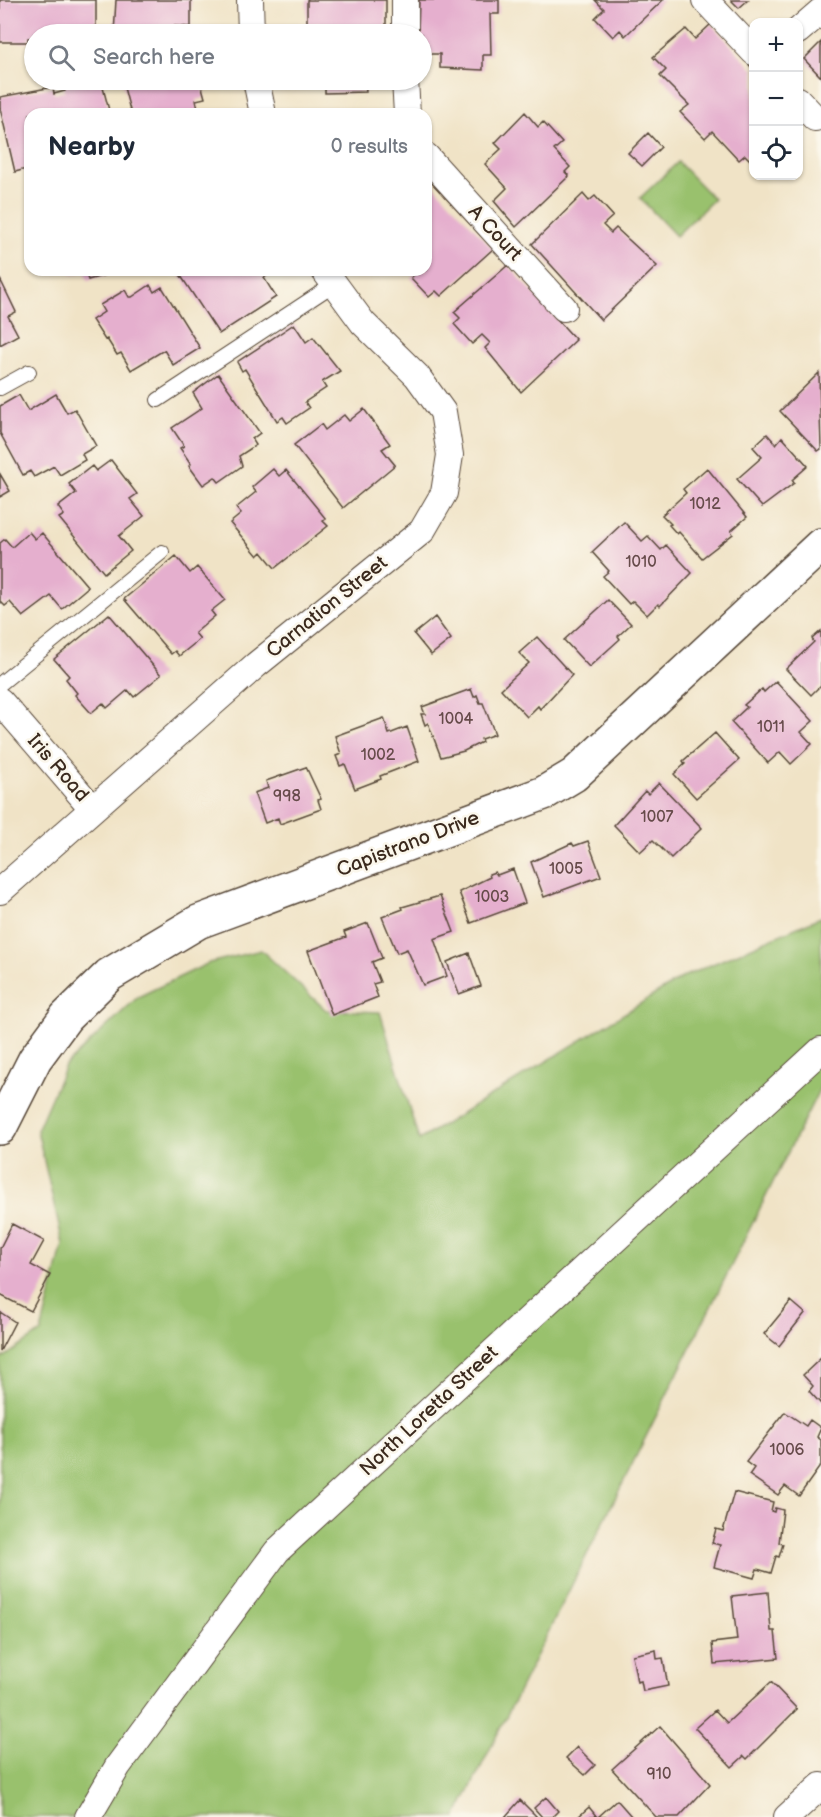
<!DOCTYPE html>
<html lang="en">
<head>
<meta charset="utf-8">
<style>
  body { margin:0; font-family:"Balsamiq Sans",sans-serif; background:#f6f6f7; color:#1f2937 }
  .controls { position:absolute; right:18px; top:18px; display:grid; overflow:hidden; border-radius:12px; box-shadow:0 2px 4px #0004 }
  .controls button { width:54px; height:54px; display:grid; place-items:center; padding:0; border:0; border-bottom:2px solid #e0e1e3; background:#fff; color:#1f2937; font:30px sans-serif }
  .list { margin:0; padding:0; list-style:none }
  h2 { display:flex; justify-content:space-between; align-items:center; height:78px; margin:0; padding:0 24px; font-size:26px }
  h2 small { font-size:20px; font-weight:400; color:#747a83 }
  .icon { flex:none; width:33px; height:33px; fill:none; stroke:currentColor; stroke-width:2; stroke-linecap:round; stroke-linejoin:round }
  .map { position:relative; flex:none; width:821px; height:1817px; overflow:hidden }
  .search { position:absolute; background:#fff; box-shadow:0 2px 4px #0004; left:24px; top:24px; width:408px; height:66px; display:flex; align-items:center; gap:15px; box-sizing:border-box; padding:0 21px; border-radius:33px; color:#747a83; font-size:22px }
  .panel { position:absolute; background:#fff; box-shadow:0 2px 4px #0004; left:24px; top:108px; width:408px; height:168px; border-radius:18px }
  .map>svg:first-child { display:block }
  .green { fill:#99c16d; stroke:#6a7646; stroke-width:1.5 }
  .building { fill:#e5afce }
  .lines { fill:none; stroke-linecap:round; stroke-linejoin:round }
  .lane-casing { stroke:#564637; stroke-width:16 }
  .street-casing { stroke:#564637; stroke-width:28 }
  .secondary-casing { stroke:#564637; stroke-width:36 }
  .lane { stroke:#fff; stroke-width:14 }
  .street { stroke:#fff; stroke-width:26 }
  .secondary { stroke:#fff; stroke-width:33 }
  .labels { text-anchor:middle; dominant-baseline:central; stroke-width:5; stroke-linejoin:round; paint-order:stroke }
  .number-label { font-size:16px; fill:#664b4a }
  .street-label { font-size:20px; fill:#3b2a1e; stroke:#fbf7ec }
</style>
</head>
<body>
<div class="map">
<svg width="821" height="1817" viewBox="0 0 821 1817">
  <rect width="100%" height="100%" fill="#fbf7ec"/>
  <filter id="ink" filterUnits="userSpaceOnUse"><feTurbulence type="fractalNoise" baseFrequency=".0167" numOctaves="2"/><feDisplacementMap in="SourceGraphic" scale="12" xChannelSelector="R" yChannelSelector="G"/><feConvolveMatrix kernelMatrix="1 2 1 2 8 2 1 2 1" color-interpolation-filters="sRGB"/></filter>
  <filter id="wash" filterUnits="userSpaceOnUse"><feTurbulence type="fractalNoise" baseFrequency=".008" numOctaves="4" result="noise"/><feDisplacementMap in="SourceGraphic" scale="24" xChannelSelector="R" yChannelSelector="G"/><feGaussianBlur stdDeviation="1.35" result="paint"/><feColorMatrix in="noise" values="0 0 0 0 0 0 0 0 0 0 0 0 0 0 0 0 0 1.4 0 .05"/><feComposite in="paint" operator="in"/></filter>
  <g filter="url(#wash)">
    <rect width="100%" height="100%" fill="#f0e3c6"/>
    <path class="green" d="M678 162 714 199 676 236 640 198Z
      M821 917V1086L456 1817H0V1360L41 1332 63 1244 37 1130 65 1066 138 997 209 963 261 950 326 1010 380 1012 419 1140 685 976Z"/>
    <g id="blocks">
      <path class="building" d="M0 0H96V34H60V31H47V34H34V38H28V42H0Z
        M116 0H191V27L174 26 173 34H114Z
        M307 0H386V34H320V23L307 24Z
        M419 0H499V14H490L491 55H483V70L440 68V54H422V34H418Z
        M595 0H663L625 36 620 30 613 37 595 18 604 9Z
        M731 0H748L739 8Z
        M711 24 754 70V164L745 155 739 160 712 131 705 138 680 112 689 105 660 76 666 70 653 57 686 29 695 39Z
        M821 42V77L804 59Z
        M62 80H101L110 114H30V168L15 172 0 108V97L53 87 54 94 65 91Z
        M122 80H200L205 98 196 100 199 114H131Z
        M325 80H365L366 92 325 93Z
        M525 112 538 127 543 122 562 143 554 150 570 167 565 172 569 176 516 227 494 201 507 188 485 164 501 149 495 143Z
        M648 133 661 147 642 166 628 153Z
        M431 182 493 249 441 296 436 291 429 297 411 278 418 270H426V187Z
        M583 194 589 201 595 196 613 216 603 225 611 233 616 228 657 266 601 320 532 244Z
        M508 265 576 340 521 392 485 348 490 343 482 335 472 344 454 324 460 318 454 312Z
        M70 270H119V271L88 280 85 271 72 275Z
        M177 270H268L270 273 264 278 276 297 219 334Z
        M0 279 16 312 8 316 18 335 0 345Z
        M150 285 154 292 162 287 200 348 173 365 164 350 131 370 121 353 117 355 107 339 105 340 92 320 104 312 100 305 125 290 129 297H132Z
        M294 324 306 342 313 337 340 371 322 382 326 388 305 402 309 408 287 423 283 417 277 421 245 369 242 371 237 362Z
        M819 373 821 449 818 451 780 411Z
        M218 374 260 433 252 439 256 445 239 456 242 466 219 482 215 477 203 485 189 466 191 464 180 448 184 446 172 428 202 408 193 393Z
        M56 394 67 413 75 409 96 446 82 454 85 460 60 475 54 466 34 477 30 471 23 475 0 433V406L19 395 28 411Z
        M364 409 390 444 382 449 395 465 343 508 294 445 321 424 325 430 344 415 349 421Z
        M767 434 776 444 782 437 808 466 792 480 794 483 762 507 737 479 762 457 753 447Z
        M111 460 137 494 130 499 144 516 119 536 131 551 104 573 59 518 64 515 58 507 76 493 69 484 92 466 96 471Z
        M707 468 747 517 731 531 733 534 702 558 679 532 677 534 669 525 671 524 662 515 686 493 683 489Z
        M273 469 279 476 286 470 326 519 323 521 328 526 275 568 262 552 258 556 230 523 241 514 236 508 256 492 252 487Z
        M0 474 10 491 0 497Z
        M624 522 642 541 648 536 661 550 666 545 692 573 660 606 658 604 647 615 633 601 629 604 603 576 609 571 592 552Z
        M29 532 35 539 42 533 88 587 62 609 51 596 23 617 10 602 5 606 0 601V543L5 539 12 547Z
        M176 556 190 573 197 567 225 600 211 611 215 616 195 633 200 639 179 656 175 651 171 654 124 599Z
        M608 600 631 624 618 636 620 639 589 667 564 640Z
        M109 614 161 675 134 697 128 690 107 708 103 703 91 713 75 695 77 693 66 679 69 676 54 659Z
        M435 617 451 639 431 655 414 634Z
        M821 631V685L811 695 786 669 814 642 812 639Z
        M537 637 572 675 540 709 538 706 527 717 501 689 529 663 519 653Z
        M776 681 813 721 801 732 812 744 791 764 780 752 768 763 731 722 747 707 744 705 762 689 764 692Z
        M471 689 474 697 477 695 480 703H483L495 734 481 739 482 742 464 751 441 757 428 723 425 725 421 714H425L422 707Z
        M384 718 389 734 407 727 419 761 380 776 381 779 355 789 345 764 340 766 336 756 341 754 335 736Z
        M715 733 739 760 696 798 674 774 685 764 683 761Z
        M306 767 321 799 318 800 321 809 280 824 278 818 265 823 254 793 268 788 266 781Z
        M659 783 702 828 671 858 653 840 640 852 614 825 645 791 648 794Z
        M588 841 601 876 544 897 531 862 572 843 574 846Z
        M513 869 525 903 471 923 459 892 490 877 489 874 495 872 497 875Z
        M440 896 454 932 434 939 447 976 423 985 407 949 397 953 382 917 403 909 402 907Z
        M368 923 382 958 372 962 380 982 373 984 378 997 332 1015 308 951 346 937 344 932Z
        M469 953 481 986 459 994 447 962Z
        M12 1224 44 1241 31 1265 50 1275 31 1311 0 1295V1248Z
        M791 1301 805 1313 779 1346 764 1334Z
        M0 1312 15 1322 0 1351Z
        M821 1358V1404L809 1391 813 1386 803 1375Z
        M785 1412 806 1426 810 1420 821 1428 817 1437 821 1440V1465L799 1496 785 1486 778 1495 749 1475 754 1468 746 1462Z
        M734 1492 773 1502 771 1511 774 1512 775 1508 783 1510 779 1543 783 1544 779 1557 776 1556 771 1573 757 1569 754 1578 714 1567 720 1545 712 1543 716 1529 723 1531Z
        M768 1592 771 1631H775L778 1658 714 1664 712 1643 737 1640 732 1596Z
        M656 1650 657 1659 663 1658 668 1686 643 1691 641 1681 637 1682 632 1655Z
        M771 1682 797 1709 747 1759 744 1756 732 1767 695 1728 715 1710 727 1723Z
        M660 1726 710 1784 679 1817H656L612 1769Z
        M577 1747 595 1765 585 1775 566 1758Z
        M546 1797 558 1811 552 1817H542L534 1808Z
        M520 1800 537 1817H505Z
        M617 1800 632 1817H598Z
        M589 1807 597 1817H578Z"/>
    </g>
  </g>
  <g filter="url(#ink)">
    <use href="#blocks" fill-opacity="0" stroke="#564637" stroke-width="1.5"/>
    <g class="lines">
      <g class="lane-casing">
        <path id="lane" d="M0 388 29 372
          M158 400 334 284
          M0 684 162 552"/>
      </g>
      <g class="street-casing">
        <path id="street" d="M250 0 251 34
          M405 0V34
          M705 0 754 52
          M798 31 821 11
          M256 80 263 114
          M405 80 407 114
          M798 100 815 118
          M426 156 564 308
          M0 701 93 809
          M0 891 256 665 422 531 444 493 450 455 443 412 417 376 363 323 324 270
          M88 1817 118 1766 277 1551 821 1050
          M787 1817 821 1786"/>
      </g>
      <g class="secondary-casing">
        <path id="secondary" d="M0 1128 35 1059 66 1017 109 975 198 922 544 793 574 775 821 545"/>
      </g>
      <use href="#lane" class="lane"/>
      <use href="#street" class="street"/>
      <use href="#secondary" class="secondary"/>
    </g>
  </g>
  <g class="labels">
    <g class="number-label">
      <text x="705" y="504">1012</text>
      <text x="641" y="562">1010</text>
      <text x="456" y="719">1004</text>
      <text x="771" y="727">1011</text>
      <text x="378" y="755">1002</text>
      <text x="287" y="796">998</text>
      <text x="657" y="817">1007</text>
      <text x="566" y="869">1005</text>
      <text x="492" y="897">1003</text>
      <text x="787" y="1450">1006</text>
      <text x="659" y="1774">910</text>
    </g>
    <g class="street-label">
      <text transform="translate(495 233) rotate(47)">A Court</text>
      <text transform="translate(327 607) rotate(-39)">Carnation Street</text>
      <text transform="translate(58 768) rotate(49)">Iris Road</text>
      <text transform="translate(408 844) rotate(-21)">Capistrano Drive</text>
      <text transform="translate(429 1411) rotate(-43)">North Loretta Street</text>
    </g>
  </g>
</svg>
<div class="controls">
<button>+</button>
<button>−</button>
<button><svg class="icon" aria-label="locate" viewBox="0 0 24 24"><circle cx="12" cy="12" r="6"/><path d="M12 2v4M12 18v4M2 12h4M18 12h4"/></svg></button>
</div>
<div class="search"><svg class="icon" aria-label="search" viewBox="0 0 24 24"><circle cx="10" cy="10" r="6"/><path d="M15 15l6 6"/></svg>Search here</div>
<section class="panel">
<h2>Nearby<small>0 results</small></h2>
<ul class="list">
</ul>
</section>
</div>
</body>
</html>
